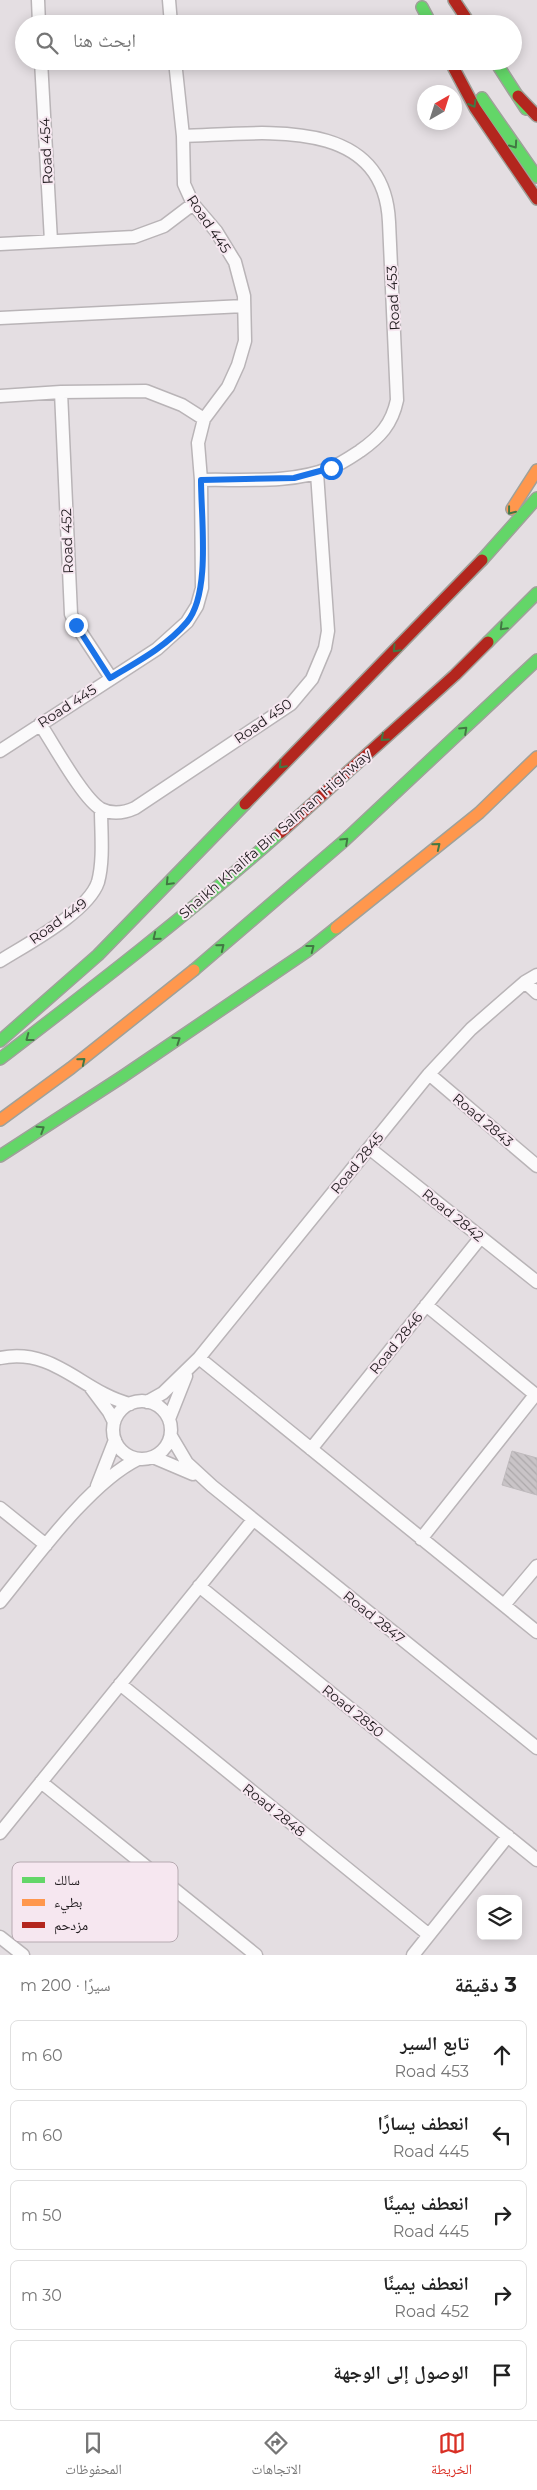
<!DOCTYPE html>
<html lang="ar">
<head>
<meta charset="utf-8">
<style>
  body { margin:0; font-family:Montserrat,"Noto Naskh Arabic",sans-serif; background:#f2f2f2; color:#222; direction:rtl }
  .controls { position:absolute; right:15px; bottom:15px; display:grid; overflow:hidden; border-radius:8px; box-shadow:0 2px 12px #0003 }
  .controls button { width:45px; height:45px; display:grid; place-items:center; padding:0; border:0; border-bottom:1px solid #e0e0e0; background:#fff; color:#222; font:25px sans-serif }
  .compass { position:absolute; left:417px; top:85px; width:45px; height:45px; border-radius:50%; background:#fff; box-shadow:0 2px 12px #0003; rotate:39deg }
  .stop { position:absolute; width:15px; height:15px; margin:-11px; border:4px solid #1a73e8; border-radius:50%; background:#fff }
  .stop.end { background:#1a73e8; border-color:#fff; box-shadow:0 1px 5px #0008 }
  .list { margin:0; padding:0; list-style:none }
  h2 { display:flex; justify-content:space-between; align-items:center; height:65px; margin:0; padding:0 20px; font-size:21px }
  h2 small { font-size:16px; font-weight:400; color:#767676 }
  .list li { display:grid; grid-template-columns:32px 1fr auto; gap:15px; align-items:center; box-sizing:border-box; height:70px; margin:0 10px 10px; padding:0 10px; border:1px solid #e0e0e0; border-radius:8px }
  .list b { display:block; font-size:19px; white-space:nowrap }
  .list p { margin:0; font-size:16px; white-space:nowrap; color:#767676 }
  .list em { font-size:16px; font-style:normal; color:#767676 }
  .icon { flex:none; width:28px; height:28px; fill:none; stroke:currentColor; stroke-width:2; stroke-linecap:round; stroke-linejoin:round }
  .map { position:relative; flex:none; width:537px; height:1955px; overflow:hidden; direction:ltr }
  .search { position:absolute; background:#fff; box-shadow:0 2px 12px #0003; left:15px; right:15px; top:15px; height:55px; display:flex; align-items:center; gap:12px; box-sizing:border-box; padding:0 18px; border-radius:28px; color:#767676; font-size:19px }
  .sheet { height:465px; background:#fff }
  nav { display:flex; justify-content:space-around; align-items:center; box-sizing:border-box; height:70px; border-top:1px solid #e0e0e0; background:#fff; font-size:14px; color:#767676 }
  nav a { display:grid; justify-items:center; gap:2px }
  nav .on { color:#d93025 }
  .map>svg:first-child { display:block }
  .building { fill:url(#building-back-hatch); stroke:#bfbabd }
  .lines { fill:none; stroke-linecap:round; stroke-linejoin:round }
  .street-casing { stroke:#b9b4b7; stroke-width:15 }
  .fast-casing { stroke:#9fa19a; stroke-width:14 }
  .slow-casing { stroke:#9fa19a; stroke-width:14 }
  .jam-casing { stroke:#9fa19a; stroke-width:14 }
  .street { stroke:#fbfafb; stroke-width:12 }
  .fast { stroke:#63d668; stroke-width:11 }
  .slow { stroke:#ff974d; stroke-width:11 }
  .jam { stroke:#b3261e; stroke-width:11 }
  .oneway { stroke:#427843 }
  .route { stroke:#1a73e8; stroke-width:6 }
  .labels { text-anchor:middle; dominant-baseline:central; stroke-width:4; stroke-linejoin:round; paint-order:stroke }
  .street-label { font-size:14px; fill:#201b1e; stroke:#f6e7f0 }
  .key { fill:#f6e7f0; stroke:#b6aab1; stroke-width:1 }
  .key-label { font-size:14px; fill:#201b1e }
</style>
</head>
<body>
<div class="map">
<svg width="537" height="1955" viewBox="0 0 537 1955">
  <defs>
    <pattern id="building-back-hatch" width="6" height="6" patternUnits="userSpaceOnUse" patternTransform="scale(1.25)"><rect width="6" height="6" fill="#c9c4c7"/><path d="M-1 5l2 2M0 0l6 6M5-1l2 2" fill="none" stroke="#aca8aa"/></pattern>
  </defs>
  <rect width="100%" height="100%" fill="#e4dee2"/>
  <path class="building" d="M512 1451 537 1458V1495L502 1485Z"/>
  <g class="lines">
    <g class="street-casing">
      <path id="street" d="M38 0 39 24
        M169 0 171 24
        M41 61 51 241
        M183 136C259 134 384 113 389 222L397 400C392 424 380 437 360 451 351 457 341 464 330 468 293 484 241 479 201 480
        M0 244 134 237 164 226 193 204
        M0 318 244 306
        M61 392 71 614 76 625 111 678
        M0 396 61 392 146 391 182 405 204 419
        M40 724C53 743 83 799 101 809 113 815 124 813 135 808L291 704 312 679 325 648 328 631 317 473
        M0 751 157 649 187 622 197 606 202 588 201 480 198 443 204 419 228 387 238 365 245 341 244 296 235 262 216 231 193 204 184 184 183 136 175 61
        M0 961C27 944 88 912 98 882 104 860 101 832 101 809
        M525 982 537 993
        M429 1074 537 1166
        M369 1148 537 1282
        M426 1305 537 1396
        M0 1358C55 1347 82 1392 130 1404
        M199 1358 537 1632
        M91 1388 109 1412 114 1422
        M113 1430a29 29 0 1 1 58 0a29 29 0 1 1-58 0Z
        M147 1402 163 1393 199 1358 429 1074 471 1029 525 982 537 975
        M169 1419 186 1376
        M171 1436 187 1463 212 1486 537 1748
        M311 1449 481 1237
        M153 1457 193 1474
        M97 1486 115 1440
        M0 1508 46 1545
        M421 1539 535 1395
        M199 1586 537 1860
        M0 1602C35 1559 89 1483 138 1459
        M504 1605 537 1566
        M120 1684 429 1935
        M41 1782 256 1955
        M0 1833 253 1520
        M0 1937 23 1955
        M413 1955 508 1836"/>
    </g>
    <g class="fast-casing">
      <path id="fast" d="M422 7 431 24
        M495 61 526 109
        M482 98 537 177
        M482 560 537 498
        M488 642 537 593
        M194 970 344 841 537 660
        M0 1041 98 955 245 804
        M0 1059C95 986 190 913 280 833
        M0 1156 122 1077 306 952 336 928"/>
    </g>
    <g class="slow-casing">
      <path id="slow" d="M512 509 537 470
        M336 928 479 813 537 757
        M0 1120 71 1068 194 970"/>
    </g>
    <g class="jam-casing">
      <path id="jam" d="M454 0 470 24
        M450 61 475 108 537 199
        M518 96 537 116
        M245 804 482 560
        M280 833 455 675 488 642"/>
    </g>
    <use href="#street" class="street"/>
    <use href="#fast" class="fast"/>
    <use href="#slow" class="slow"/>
    <use href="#jam" class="jam"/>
  </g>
  <defs><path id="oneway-chevron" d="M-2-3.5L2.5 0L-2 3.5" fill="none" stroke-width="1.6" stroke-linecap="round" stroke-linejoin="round" transform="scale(1.25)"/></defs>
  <g class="oneway">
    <use href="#oneway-chevron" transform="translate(473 104) rotate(60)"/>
    <use href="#oneway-chevron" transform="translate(514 145) rotate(55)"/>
    <use href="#oneway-chevron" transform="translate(511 511) rotate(128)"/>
    <use href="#oneway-chevron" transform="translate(503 627) rotate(135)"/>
    <use href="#oneway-chevron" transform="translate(396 649) rotate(134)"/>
    <use href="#oneway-chevron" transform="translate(464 730) rotate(-43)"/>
    <use href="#oneway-chevron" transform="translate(384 738) rotate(138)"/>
    <use href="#oneway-chevron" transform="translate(282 765) rotate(134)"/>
    <use href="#oneway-chevron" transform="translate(345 841) rotate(-43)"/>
    <use href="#oneway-chevron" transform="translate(437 846) rotate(-39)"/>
    <use href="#oneway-chevron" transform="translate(169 882) rotate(134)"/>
    <use href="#oneway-chevron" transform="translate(156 937) rotate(141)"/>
    <use href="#oneway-chevron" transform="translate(221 947) rotate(-39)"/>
    <use href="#oneway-chevron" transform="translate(311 948) rotate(-38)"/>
    <use href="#oneway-chevron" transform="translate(29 1038) rotate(143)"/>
    <use href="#oneway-chevron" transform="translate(177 1040) rotate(-34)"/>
    <use href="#oneway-chevron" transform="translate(82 1061) rotate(-39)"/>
    <use href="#oneway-chevron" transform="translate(41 1129) rotate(-33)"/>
  </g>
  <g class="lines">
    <path class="route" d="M76 625 110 678C137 662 167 646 187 622 211 593 201 518 201 480L294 478 331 468"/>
  </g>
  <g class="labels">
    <g class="street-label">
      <text transform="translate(46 151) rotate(-93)">Road 454</text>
      <text transform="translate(209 224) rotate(56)">Road 445</text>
      <text transform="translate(393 298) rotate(-93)">Road 453</text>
      <text transform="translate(67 541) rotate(-92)">Road 452</text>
      <text transform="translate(67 706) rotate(-33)">Road 445</text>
      <text transform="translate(263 721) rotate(-35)">Road 450</text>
      <text transform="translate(275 834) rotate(-41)">Shaikh Khalifa Bin Salman Highway</text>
      <text transform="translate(58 921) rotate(-36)">Road 449</text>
      <text transform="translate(483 1120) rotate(40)">Road 2843</text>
      <text transform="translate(357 1163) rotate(-51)">Road 2845</text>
      <text transform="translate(453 1215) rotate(39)">Road 2842</text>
      <text transform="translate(396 1343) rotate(-51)">Road 2846</text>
      <text transform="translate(374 1617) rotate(39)">Road 2847</text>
      <text transform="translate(353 1711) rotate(39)">Road 2850</text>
      <text transform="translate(274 1810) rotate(39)">Road 2848</text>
    </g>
  </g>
  <rect x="12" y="1862" width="166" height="80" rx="8" class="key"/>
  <rect x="22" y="1877" width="23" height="6" fill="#63d668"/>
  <rect x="22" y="1899" width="23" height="7" fill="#ff974d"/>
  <rect x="22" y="1922" width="23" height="6" fill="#b3261e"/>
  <g class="key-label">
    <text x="54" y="1885">سالك</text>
    <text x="54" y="1907">بطيء</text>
    <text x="54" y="1930">مزدحم</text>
  </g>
</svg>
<div class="controls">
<button><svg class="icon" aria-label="layers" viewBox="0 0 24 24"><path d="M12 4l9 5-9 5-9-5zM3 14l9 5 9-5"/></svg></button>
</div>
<svg class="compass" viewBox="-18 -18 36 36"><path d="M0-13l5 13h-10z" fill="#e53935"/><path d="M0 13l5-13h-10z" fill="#767676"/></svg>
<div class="stop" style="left:331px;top:468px"></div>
<div class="stop end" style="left:76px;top:625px"></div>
<div class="search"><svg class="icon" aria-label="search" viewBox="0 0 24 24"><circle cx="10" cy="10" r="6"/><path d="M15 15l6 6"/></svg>ابحث هنا</div>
</div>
<section class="sheet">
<h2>3 دقيقة<small>سيرًا · 200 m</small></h2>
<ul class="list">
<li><svg class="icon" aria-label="ahead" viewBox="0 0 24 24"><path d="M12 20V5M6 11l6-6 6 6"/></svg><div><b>تابع السير</b><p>Road 453</p></div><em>60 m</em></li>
<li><svg class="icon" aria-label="left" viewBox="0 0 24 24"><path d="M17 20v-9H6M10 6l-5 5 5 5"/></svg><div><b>انعطف يسارًا</b><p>Road 445</p></div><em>60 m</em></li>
<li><svg class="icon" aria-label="right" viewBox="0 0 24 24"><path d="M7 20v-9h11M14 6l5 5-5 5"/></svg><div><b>انعطف يمينًا</b><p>Road 445</p></div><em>50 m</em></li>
<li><svg class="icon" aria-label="right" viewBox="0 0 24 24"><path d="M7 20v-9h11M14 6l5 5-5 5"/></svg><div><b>انعطف يمينًا</b><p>Road 452</p></div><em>30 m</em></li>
<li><svg class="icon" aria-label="arrive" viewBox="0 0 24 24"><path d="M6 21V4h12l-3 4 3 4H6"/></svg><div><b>الوصول إلى الوجهة</b></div></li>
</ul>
</section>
<nav>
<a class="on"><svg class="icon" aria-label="map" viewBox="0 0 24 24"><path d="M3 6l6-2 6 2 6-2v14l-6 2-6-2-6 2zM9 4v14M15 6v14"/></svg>الخريطة</a>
<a><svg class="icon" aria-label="directions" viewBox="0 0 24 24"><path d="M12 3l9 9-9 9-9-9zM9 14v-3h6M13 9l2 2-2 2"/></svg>الاتجاهات</a>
<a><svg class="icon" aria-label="saved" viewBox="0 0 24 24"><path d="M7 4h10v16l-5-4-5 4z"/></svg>المحفوظات</a>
</nav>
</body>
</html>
